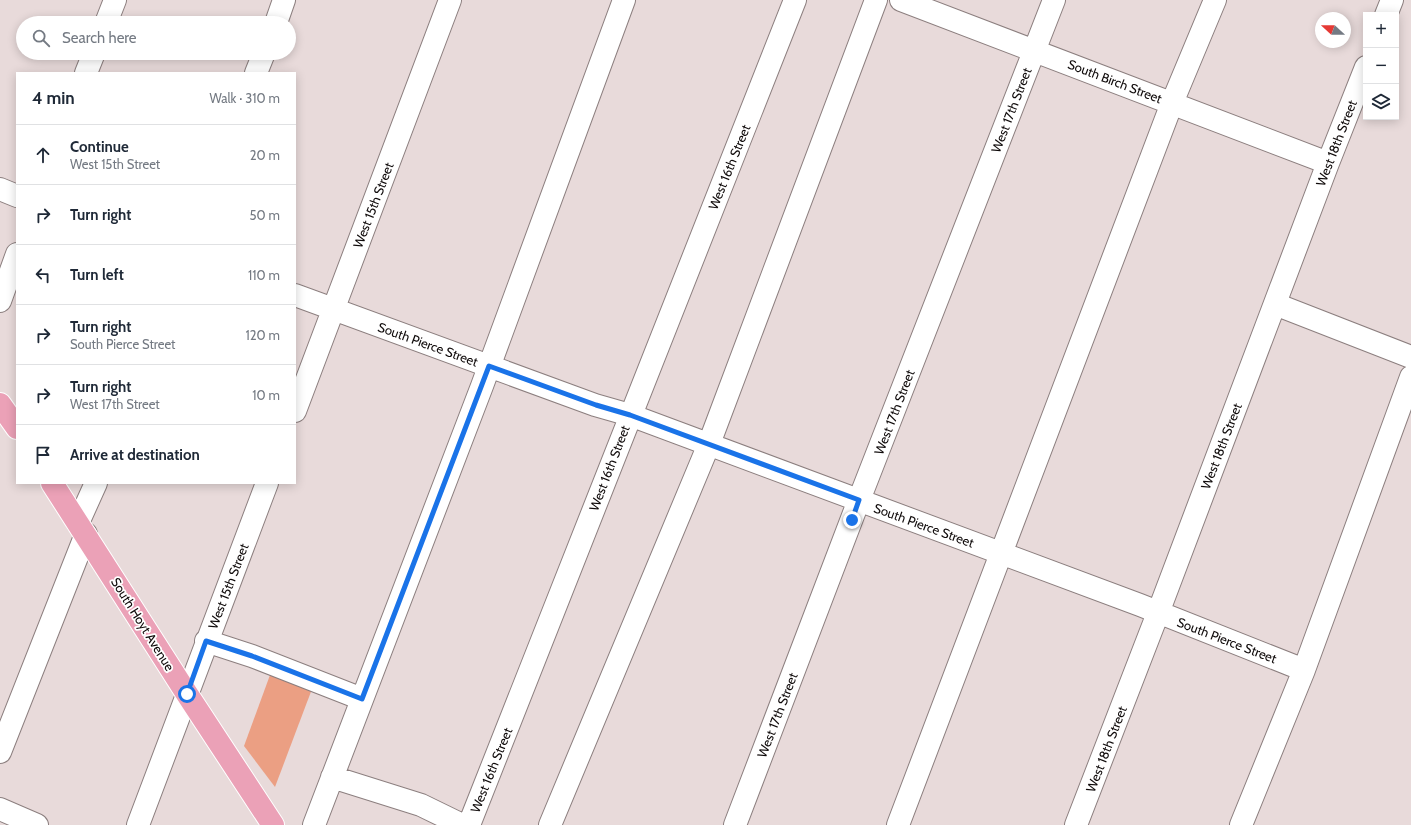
<!DOCTYPE html>
<html lang="en">
<head>
<meta charset="utf-8">
<style>
  body { margin:0; font-family:Cabin,sans-serif; background:#f2f2f3; color:#1f2937 }
  .controls { position:absolute; right:12px; top:12px; display:grid; overflow:hidden; border-radius:0px; box-shadow:0 2px 10px #0003 }
  .controls button { width:36px; height:36px; display:grid; place-items:center; padding:0; border:0; border-bottom:1px solid #e0e1e3; background:#fff; color:#1f2937; font:20px sans-serif }
  .compass { position:absolute; left:1315px; top:12px; width:36px; height:36px; border-radius:50%; background:#fff; box-shadow:0 2px 10px #0003; rotate:291deg }
  .stop { position:absolute; width:12px; height:12px; margin:-9px; border:3px solid #1a73e8; border-radius:50%; background:#fff }
  .stop.end { background:#1a73e8; border-color:#fff; box-shadow:0 1px 4px #0008 }
  .list { margin:0; padding:0; list-style:none }
  h2 { display:flex; justify-content:space-between; align-items:center; height:52px; margin:0; padding:0 16px; font-size:17px }
  h2 small { font-size:13px; font-weight:400; color:#747a83 }
  .list li { display:grid; grid-template-columns:26px 1fr auto; gap:12px; align-items:center; box-sizing:border-box; height:60px; padding:0 16px; border-top:1px solid #e0e1e3 }
  .list b { display:block; font-size:15px; white-space:nowrap }
  .list p { margin:0; font-size:13px; white-space:nowrap; color:#747a83 }
  .list em { font-size:13px; font-style:normal; color:#747a83 }
  .icon { flex:none; width:22px; height:22px; fill:none; stroke:currentColor; stroke-width:2; stroke-linecap:round; stroke-linejoin:round }
  .map { position:relative; flex:none; width:1411px; height:825px; overflow:hidden }
  .search { position:absolute; background:#fff; box-shadow:0 2px 10px #0003; left:16px; top:16px; width:280px; height:44px; display:flex; align-items:center; gap:10px; box-sizing:border-box; padding:0 14px; border-radius:22px; color:#747a83; font-size:15px }
  .panel { position:absolute; background:#fff; box-shadow:0 2px 10px #0003; left:16px; top:72px; width:280px; height:412px; border-radius:0px }
  .map>svg:first-child { display:block }
  .building { fill:#eb9f83 }
  .lines { fill:none; stroke-linecap:round; stroke-linejoin:round }
  .minor-casing { stroke:#8c7f7f; stroke-width:24 }
  .major-casing { stroke:#fff; stroke-width:24 }
  .minor { stroke:#fff; stroke-width:22 }
  .major { stroke:#eba1b7; stroke-width:22 }
  .route { stroke:#1a73e8; stroke-width:5 }
  .labels { text-anchor:middle; dominant-baseline:central; stroke-width:3.5; stroke-linejoin:round; paint-order:stroke }
  .street-label { font-size:13px; fill:#0f0a0a; stroke:#fff }
</style>
</head>
<body>
<div class="map">
<svg width="1411" height="825" viewBox="0 0 1411 825">
  <rect width="100%" height="100%" fill="#e8dada"/>
  <path class="building" d="M270 675 312 689 275 787 244 746Z"/>
  <g class="lines">
    <g class="minor-casing">
      <path id="minor" d="M901 0 1328 163
        M1386 15 1392 0
        M106 23 115 0
        M276 23 284 0
        M86 73 94 53
        M256 73 264 53
        M0 189 17 196
        M295 295 595 405 630 415 1140 605 1304 670
        M0 301 17 254
        M1275 304 1411 357
        M295 411 450 0
        M78 523 96 483
        M206 641 252 656 362 699
        M0 752 86 534
        M332 777 421 805 462 825
        M0 809 37 825
        M138 825 267 483
        M314 825 482 386 624 0
        M469 825 795 0
        M550 825 709 444 876 0
        M735 825 859 500 1054 0
        M898 825 1172 103 1215 0
        M1076 825 1158 613 1328 163 1366 67
        M1241 825 1304 670 1411 377"/>
    </g>
    <g class="major-casing">
      <path id="major" d="M0 404 17 428
        M52 483 187 694 273 825"/>
    </g>
    <use href="#minor" class="minor"/>
    <use href="#major" class="major"/>
  </g>
  <g class="lines">
    <path class="route" d="M187 694 206 641 252 656 362 699 489 366 596 405 630 415 859 500 852 520"/>
  </g>
  <g class="labels">
    <g class="street-label">
      <text transform="translate(1115 81) rotate(21)">South Birch Street</text>
      <text transform="translate(1011 110) rotate(-69)">West 17th Street</text>
      <text transform="translate(1336 143) rotate(-69)">West 18th Street</text>
      <text transform="translate(729 167) rotate(-68)">West 16th Street</text>
      <text transform="translate(373 205) rotate(-69)">West 15th Street</text>
      <text transform="translate(428 344) rotate(20)">South Pierce Street</text>
      <text transform="translate(894 412) rotate(-69)">West 17th Street</text>
      <text transform="translate(1221 446) rotate(-69)">West 18th Street</text>
      <text transform="translate(609 468) rotate(-69)">West 16th Street</text>
      <text transform="translate(924 525) rotate(20)">South Pierce Street</text>
      <text transform="translate(228 586) rotate(-69)">West 15th Street</text>
      <text transform="translate(143 624) rotate(58)">South Hoyt Avenue</text>
      <text transform="translate(1227 640) rotate(21)">South Pierce Street</text>
      <text transform="translate(777 715) rotate(-69)">West 17th Street</text>
      <text transform="translate(1106 749) rotate(-69)">West 18th Street</text>
      <text transform="translate(491 770) rotate(-68)">West 16th Street</text>
    </g>
  </g>
</svg>
<div class="controls">
<button>+</button>
<button>−</button>
<button><svg class="icon" aria-label="layers" viewBox="0 0 24 24"><path d="M12 4l9 5-9 5-9-5zM3 14l9 5 9-5"/></svg></button>
</div>
<svg class="compass" viewBox="-18 -18 36 36"><path d="M0-13l5 13h-10z" fill="#e53935"/><path d="M0 13l5-13h-10z" fill="#747a83"/></svg>
<div class="stop" style="left:187px;top:694px"></div>
<div class="stop end" style="left:852px;top:520px"></div>
<div class="search"><svg class="icon" aria-label="search" viewBox="0 0 24 24"><circle cx="10" cy="10" r="6"/><path d="M15 15l6 6"/></svg>Search here</div>
<section class="panel">
<h2>4 min<small>Walk · 310 m</small></h2>
<ul class="list">
<li><svg class="icon" aria-label="ahead" viewBox="0 0 24 24"><path d="M12 20V5M6 11l6-6 6 6"/></svg><div><b>Continue</b><p>West 15th Street</p></div><em>20 m</em></li>
<li><svg class="icon" aria-label="right" viewBox="0 0 24 24"><path d="M7 20v-9h11M14 6l5 5-5 5"/></svg><div><b>Turn right</b></div><em>50 m</em></li>
<li><svg class="icon" aria-label="left" viewBox="0 0 24 24"><path d="M17 20v-9H6M10 6l-5 5 5 5"/></svg><div><b>Turn left</b></div><em>110 m</em></li>
<li><svg class="icon" aria-label="right" viewBox="0 0 24 24"><path d="M7 20v-9h11M14 6l5 5-5 5"/></svg><div><b>Turn right</b><p>South Pierce Street</p></div><em>120 m</em></li>
<li><svg class="icon" aria-label="right" viewBox="0 0 24 24"><path d="M7 20v-9h11M14 6l5 5-5 5"/></svg><div><b>Turn right</b><p>West 17th Street</p></div><em>10 m</em></li>
<li><svg class="icon" aria-label="arrive" viewBox="0 0 24 24"><path d="M6 21V4h12l-3 4 3 4H6"/></svg><div><b>Arrive at destination</b></div></li>
</ul>
</section>
</div>
</body>
</html>
